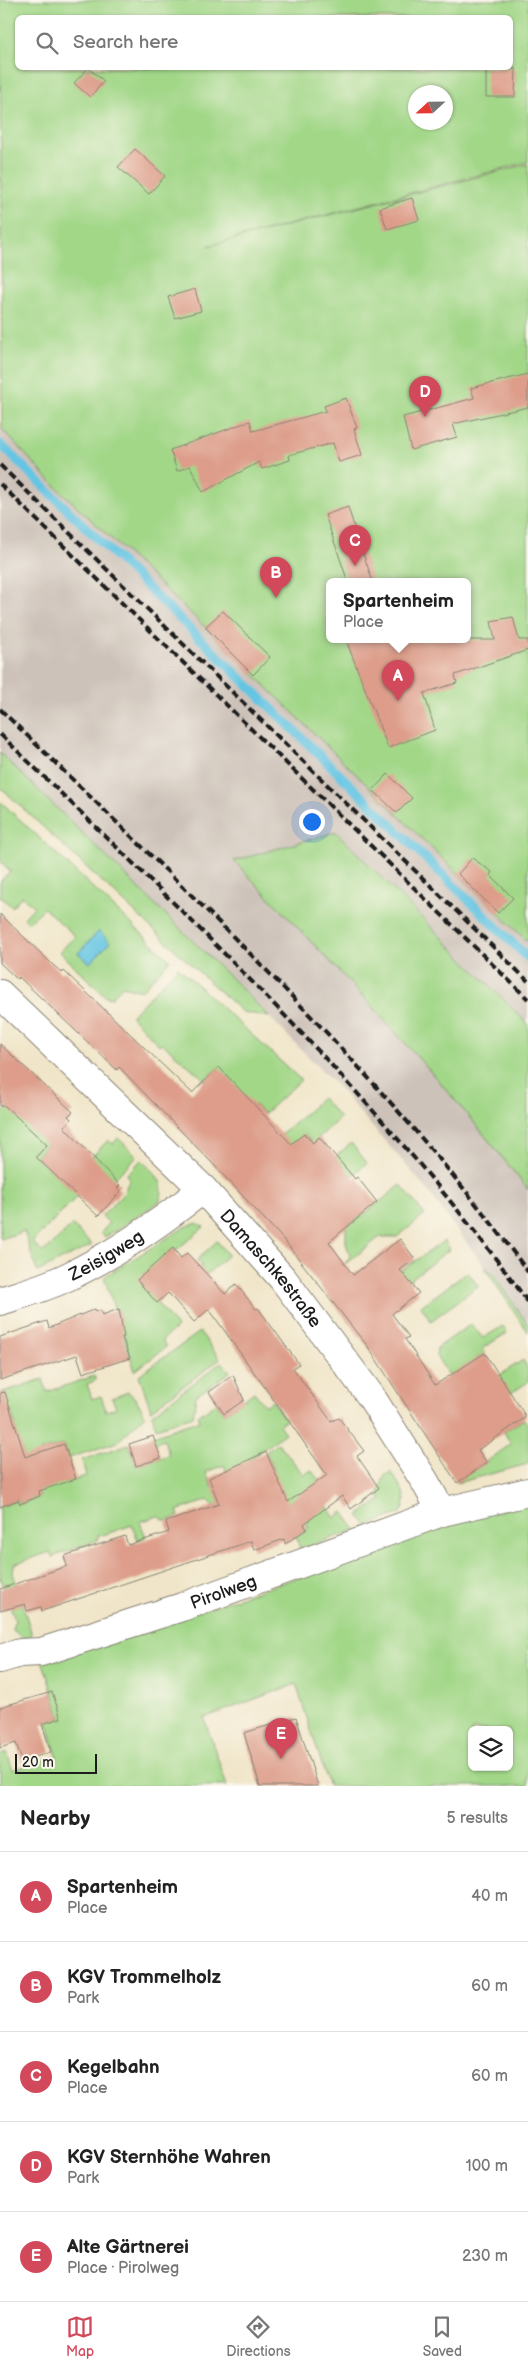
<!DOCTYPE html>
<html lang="en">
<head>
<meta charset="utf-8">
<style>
  body { margin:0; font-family:"Balsamiq Sans",sans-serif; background:#f6f6f6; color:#222 }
  .controls { position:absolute; right:15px; bottom:15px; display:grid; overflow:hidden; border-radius:8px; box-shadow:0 1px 4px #0004 }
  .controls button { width:45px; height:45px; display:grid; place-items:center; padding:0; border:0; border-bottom:1px solid #e0e0e0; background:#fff; color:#222; font:25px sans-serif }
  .compass { position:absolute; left:408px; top:85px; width:45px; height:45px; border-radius:50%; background:#fff; box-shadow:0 1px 4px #0004; rotate:248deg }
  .scale { position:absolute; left:15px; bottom:12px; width:82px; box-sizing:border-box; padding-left:5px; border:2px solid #1c1c1c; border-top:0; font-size:14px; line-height:18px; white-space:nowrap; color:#1c1c1c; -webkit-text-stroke:4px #fbf7ec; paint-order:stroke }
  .you { position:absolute; left:311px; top:821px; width:18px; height:18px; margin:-12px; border:4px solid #fff; border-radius:50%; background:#1a73e8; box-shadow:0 0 0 8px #1a73e833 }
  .badge { display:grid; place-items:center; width:32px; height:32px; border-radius:50%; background:#d1495b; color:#fff; font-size:16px; font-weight:700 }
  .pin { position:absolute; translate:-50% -41px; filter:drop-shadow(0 1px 2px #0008) }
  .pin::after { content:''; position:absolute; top:26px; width:18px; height:15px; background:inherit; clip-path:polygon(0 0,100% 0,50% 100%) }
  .popup { position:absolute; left:326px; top:578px; width:145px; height:65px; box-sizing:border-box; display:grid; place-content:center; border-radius:8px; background:#fff; filter:drop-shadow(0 1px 4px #0005); font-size:16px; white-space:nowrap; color:#767676 }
  .popup b { font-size:19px; color:#222 }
  .popup::after { content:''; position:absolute; left:50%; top:100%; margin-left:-10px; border:10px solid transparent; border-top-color:#fff }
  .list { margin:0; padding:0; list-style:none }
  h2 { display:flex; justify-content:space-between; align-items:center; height:65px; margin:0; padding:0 20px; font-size:21px }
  h2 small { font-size:16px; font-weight:400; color:#767676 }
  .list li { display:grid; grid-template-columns:32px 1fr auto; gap:15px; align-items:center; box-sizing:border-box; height:90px; padding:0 20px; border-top:1px solid #e0e0e0 }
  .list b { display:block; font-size:19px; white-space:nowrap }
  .list p { margin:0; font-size:16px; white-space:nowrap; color:#767676 }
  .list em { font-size:16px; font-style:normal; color:#767676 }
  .icon { flex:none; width:28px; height:28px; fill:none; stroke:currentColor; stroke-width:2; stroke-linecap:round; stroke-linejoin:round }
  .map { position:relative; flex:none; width:528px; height:1786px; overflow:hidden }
  .search { position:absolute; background:#fff; box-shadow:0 1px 4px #0004; left:15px; right:15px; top:15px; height:55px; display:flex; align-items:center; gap:12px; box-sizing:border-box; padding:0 18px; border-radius:8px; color:#767676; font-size:19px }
  .sheet { height:515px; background:#fff }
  nav { display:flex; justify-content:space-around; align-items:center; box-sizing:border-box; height:70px; border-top:1px solid #e0e0e0; background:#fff; font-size:14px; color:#767676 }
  nav a { display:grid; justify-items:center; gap:2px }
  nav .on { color:#d1495b }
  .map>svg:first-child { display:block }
  .industrial { fill:#cdc2b9 }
  .green { fill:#a2d788; stroke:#5f7a52; fill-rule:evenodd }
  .water { fill:#65c5e3; stroke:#407080 }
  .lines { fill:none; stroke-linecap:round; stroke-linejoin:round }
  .stream { stroke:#65c5e3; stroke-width:9 }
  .building { fill:#dd9d8a }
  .minor-casing { stroke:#868072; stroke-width:30 }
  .minor { stroke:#fff; stroke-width:28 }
  .rail { stroke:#1c1c1c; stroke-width:4; stroke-dasharray:8 4; stroke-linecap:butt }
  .labels { text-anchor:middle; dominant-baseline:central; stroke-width:5; stroke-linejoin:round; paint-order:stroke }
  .street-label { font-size:18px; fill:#1c1c1c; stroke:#fbf7ec }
</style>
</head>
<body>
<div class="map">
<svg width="528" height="1786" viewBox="0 0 528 1786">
  <rect width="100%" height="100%" fill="#fbf7ec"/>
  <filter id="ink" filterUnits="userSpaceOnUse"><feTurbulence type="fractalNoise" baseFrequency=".02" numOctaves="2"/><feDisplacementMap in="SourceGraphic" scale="10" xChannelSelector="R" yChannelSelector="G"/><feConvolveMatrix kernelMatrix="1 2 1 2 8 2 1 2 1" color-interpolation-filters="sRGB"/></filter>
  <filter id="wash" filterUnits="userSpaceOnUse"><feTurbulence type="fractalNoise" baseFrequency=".0096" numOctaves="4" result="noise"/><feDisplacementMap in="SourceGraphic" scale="20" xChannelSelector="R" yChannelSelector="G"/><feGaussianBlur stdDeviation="1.12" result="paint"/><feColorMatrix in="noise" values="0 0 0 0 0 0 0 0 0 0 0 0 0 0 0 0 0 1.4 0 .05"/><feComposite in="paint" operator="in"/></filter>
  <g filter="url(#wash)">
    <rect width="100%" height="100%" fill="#f0e5c8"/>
    <path class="industrial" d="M0 424 2 429 50 481 198 620 528 942V1024L336 832 234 861 371 1003 489 1140 528 1190V1325L425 1187 335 1084 239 986 0 753Z"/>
    <path class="green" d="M0 0H528V162L208 246 528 164V942L198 620 50 481 2 429ZM18 18H510V68H18ZM416 92H446V122H416ZM329 582H467V640H329Z
      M0 753 239 986 269 1017 242 1012 0 787Z
      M0 801 170 960 141 991 123 986 111 998 105 996 60 952 75 936 44 908 29 923 24 918 34 907 22 896 12 907 0 896V882L10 871 0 861Z
      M336 832 528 1024V1190C438 1073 336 967 234 861Z
      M178 967 301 1080 264 1114 255 1105 242 1118 218 1068 205 1080 162 1043 159 1045 131 1016Z
      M322 1098 340 1118 313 1143 304 1134 278 1157 269 1146Z
      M8 1108 47 1144 36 1157 78 1196 32 1242 42 1252 50 1247 72 1225 92 1245 37 1272 24 1231 1 1239 0 1237V1116Z
      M118 1138 137 1156 111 1182 88 1161 108 1140 113 1144Z
      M351 1143 367 1163 317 1206V1173Z
      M141 1160C154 1173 168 1182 159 1202L105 1237 101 1233 109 1223 102 1216 124 1193 129 1180 127 1174Z
      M401 1185 425 1215 397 1237H380L345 1264 350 1256 346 1243V1228Z
      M197 1223 204 1227 175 1251 157 1303 177 1327 162 1340 166 1347 135 1371 104 1277 185 1227Z
      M217 1241 228 1255 206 1275 196 1272 202 1266 197 1260Z
      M444 1241 450 1249 390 1295 383 1283Z
      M484 1267 492 1273 528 1325V1332Z
      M468 1272 478 1286 431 1321 421 1306Z
      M471 1324 483 1338 503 1326 507 1333 483 1348 485 1353 450 1377 436 1356 437 1348Z
      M200 1332 220 1359 151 1410 139 1375Z
      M523 1360 528 1369V1382L491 1406 464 1398Z
      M222 1362 230 1372 196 1396 193 1416 156 1428 152 1414Z
      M94 1376 96 1380 87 1384 92 1399 101 1396 106 1411 116 1408 112 1398 128 1392 136 1399 145 1415 117 1442 69 1458 64 1444 41 1451 0 1481 6 1427 15 1424 10 1408 1 1411 0 1393 43 1379 47 1392Z
      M254 1392 265 1406 272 1401 286 1420 279 1425 285 1433 250 1459 267 1503 233 1489 224 1465 206 1472 212 1487 220 1484 226 1502 214 1506 208 1500 177 1511 179 1516 165 1521 158 1516 140 1522 146 1537 138 1540 132 1525 97 1537 98 1540 52 1557 50 1552 14 1564 13 1573 32 1635 22 1638 12 1629 15 1620 0 1576V1507L18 1500 20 1504 40 1496 35 1481 63 1466 69 1481 86 1476 82 1460 129 1444 136 1466 169 1455 164 1440 155 1443 153 1436 200 1420 198 1416 216 1403 224 1414Z
      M524 1419 528 1425V1464L457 1483 511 1444 504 1432Z
      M278 1443 304 1475 311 1470 327 1491 320 1496 335 1518 343 1512 356 1530 300 1549 296 1536 309 1527 262 1475 274 1469 266 1452Z
      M391 1472C399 1485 411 1497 401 1513L367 1526 359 1515 382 1499 379 1493 384 1476Z
      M528 1503V1786H329L296 1684 204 1718 227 1786H0V1755L7 1753 13 1770 57 1756 47 1722 61 1718 42 1660 179 1618 470 1519ZM472 1730H509V1767H472Z"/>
    <path class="water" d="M99 931 110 942 90 963 78 953Z"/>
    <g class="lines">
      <path class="stream" d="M0 444 528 958"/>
    </g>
    <g id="blocks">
      <path class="building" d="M88 68 104 81 90 97 74 83Z
        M486 68 516 69 515 97H486Z
        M135 149 165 176 149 194 118 167Z
        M412 198 419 220 387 229 380 208Z
        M195 289 201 311 175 318 168 297Z
        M528 374V407L453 424 457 437 411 450 403 417 474 398 471 388Z
        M346 398 357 428 354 429 362 455 339 462 333 443 289 455 290 460 262 469 259 462 203 492 190 466 177 471 170 450 250 421 253 431 326 411 324 406Z
        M348 507 357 536 373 582H348L325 515Z
        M223 611 270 657 253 675 205 627Z
        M513 617 519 640H528V650L455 675 457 683 424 693 435 730 388 748 346 640H495L491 621Z
        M388 774 412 798 397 813 373 790Z
        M472 858 492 872 490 875 513 898 498 913 458 874Z
        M0 914 52 964 62 973 64 971 192 1093 219 1067 291 1144 304 1134 313 1143 319 1137 355 1179 357 1177 377 1202 329 1242 353 1275 400 1239 415 1259 400 1270 419 1293 392 1314 409 1337 405 1339 435 1385 485 1353 526 1417 478 1450 487 1463 457 1483 368 1347 283 1239 212 1163 119 1067 117 1070 19 977 17 979 0 963Z
        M0 1044 73 1112 68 1116 71 1119 64 1127 120 1185 117 1188 121 1191 98 1216 36 1157 47 1145 5 1106H0Z
        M173 1248 181 1258 187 1253 225 1294 236 1284 256 1309 258 1308 299 1364 293 1368 331 1421 339 1418 364 1451 357 1456 379 1488 351 1509 342 1496 304 1524 307 1529 285 1544 284 1539 254 1550 251 1541 42 1611 41 1607 27 1611 25 1604 0 1611V1589L67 1566 64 1556 125 1536 128 1545 169 1532 166 1522 219 1504 209 1478 266 1452 288 1502 327 1475 209 1309 194 1322 168 1293 157 1303 137 1280Z
        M95 1309 96 1312 100 1310 102 1315 119 1309 124 1337H122L130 1358 83 1373 77 1355 0 1380V1337L47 1321 49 1328Z
        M233 1375 244 1400 224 1414 209 1392Z
        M5 1392 25 1457 64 1444 76 1479 39 1491 40 1496 20 1504 18 1500 0 1507V1393Z
        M153 1436 161 1458 136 1466 129 1444Z
        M52 1692 61 1718 42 1724 51 1752 22 1761 16 1743 0 1748V1707Z
        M296 1717 318 1786H260L244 1733Z"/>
    </g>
  </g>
  <g filter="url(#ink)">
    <use href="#blocks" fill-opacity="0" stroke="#868072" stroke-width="1"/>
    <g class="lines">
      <g class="minor-casing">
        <g id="minor">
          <path id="s1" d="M0 994 203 1189 283 1279 370 1395 424 1480 442 1512"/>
          <path id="s2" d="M0 1301C22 1294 44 1288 65 1278 115 1255 160 1223 203 1189"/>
          <path id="s3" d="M0 1659 20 1653 41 1652 182 1607 442 1512 528 1492"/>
        </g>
      </g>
      <use href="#minor" class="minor"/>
      <path class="rail" d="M0 465 528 981
        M0 484 528 999
        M0 709C184 889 376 1064 528 1272
        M0 734C186 915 375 1091 528 1302"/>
    </g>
  </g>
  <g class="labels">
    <g class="street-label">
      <text stroke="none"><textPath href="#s2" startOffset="116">Zeisigweg</textPath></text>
      <text stroke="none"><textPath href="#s1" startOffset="386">Damaschkestraße</textPath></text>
      <text stroke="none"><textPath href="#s3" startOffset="234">Pirolweg</textPath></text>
    </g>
  </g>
</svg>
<div class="controls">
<button><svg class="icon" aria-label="layers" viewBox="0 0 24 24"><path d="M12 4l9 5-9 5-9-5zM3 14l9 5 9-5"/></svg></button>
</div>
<svg class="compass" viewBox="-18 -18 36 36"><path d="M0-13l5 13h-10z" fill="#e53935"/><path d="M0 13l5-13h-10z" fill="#767676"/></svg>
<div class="scale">20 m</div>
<div class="you"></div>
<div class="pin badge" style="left:398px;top:701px">A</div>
<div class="popup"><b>Spartenheim</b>Place</div>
<div class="pin badge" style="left:276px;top:598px">B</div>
<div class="pin badge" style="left:355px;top:566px">C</div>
<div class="pin badge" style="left:425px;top:417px">D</div>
<div class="pin badge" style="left:281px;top:1759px">E</div>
<div class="search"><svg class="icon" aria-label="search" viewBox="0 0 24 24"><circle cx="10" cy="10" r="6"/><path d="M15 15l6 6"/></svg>Search here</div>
</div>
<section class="sheet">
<h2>Nearby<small>5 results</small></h2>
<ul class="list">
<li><span class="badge">A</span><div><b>Spartenheim</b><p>Place</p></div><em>40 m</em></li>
<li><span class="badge">B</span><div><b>KGV Trommelholz</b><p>Park</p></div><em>60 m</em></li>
<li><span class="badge">C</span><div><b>Kegelbahn</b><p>Place</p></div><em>60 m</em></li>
<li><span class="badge">D</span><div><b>KGV Sternhöhe Wahren</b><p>Park</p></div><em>100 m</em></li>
<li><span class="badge">E</span><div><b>Alte Gärtnerei</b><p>Place · Pirolweg</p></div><em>230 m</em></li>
</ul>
</section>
<nav>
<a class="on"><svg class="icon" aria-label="map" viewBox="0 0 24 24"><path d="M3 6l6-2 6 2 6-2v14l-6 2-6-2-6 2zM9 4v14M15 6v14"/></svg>Map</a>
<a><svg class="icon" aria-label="directions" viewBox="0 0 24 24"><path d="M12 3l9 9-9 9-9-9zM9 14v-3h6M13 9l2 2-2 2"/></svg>Directions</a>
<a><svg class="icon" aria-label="saved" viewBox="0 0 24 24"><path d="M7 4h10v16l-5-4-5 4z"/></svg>Saved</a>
</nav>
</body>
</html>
